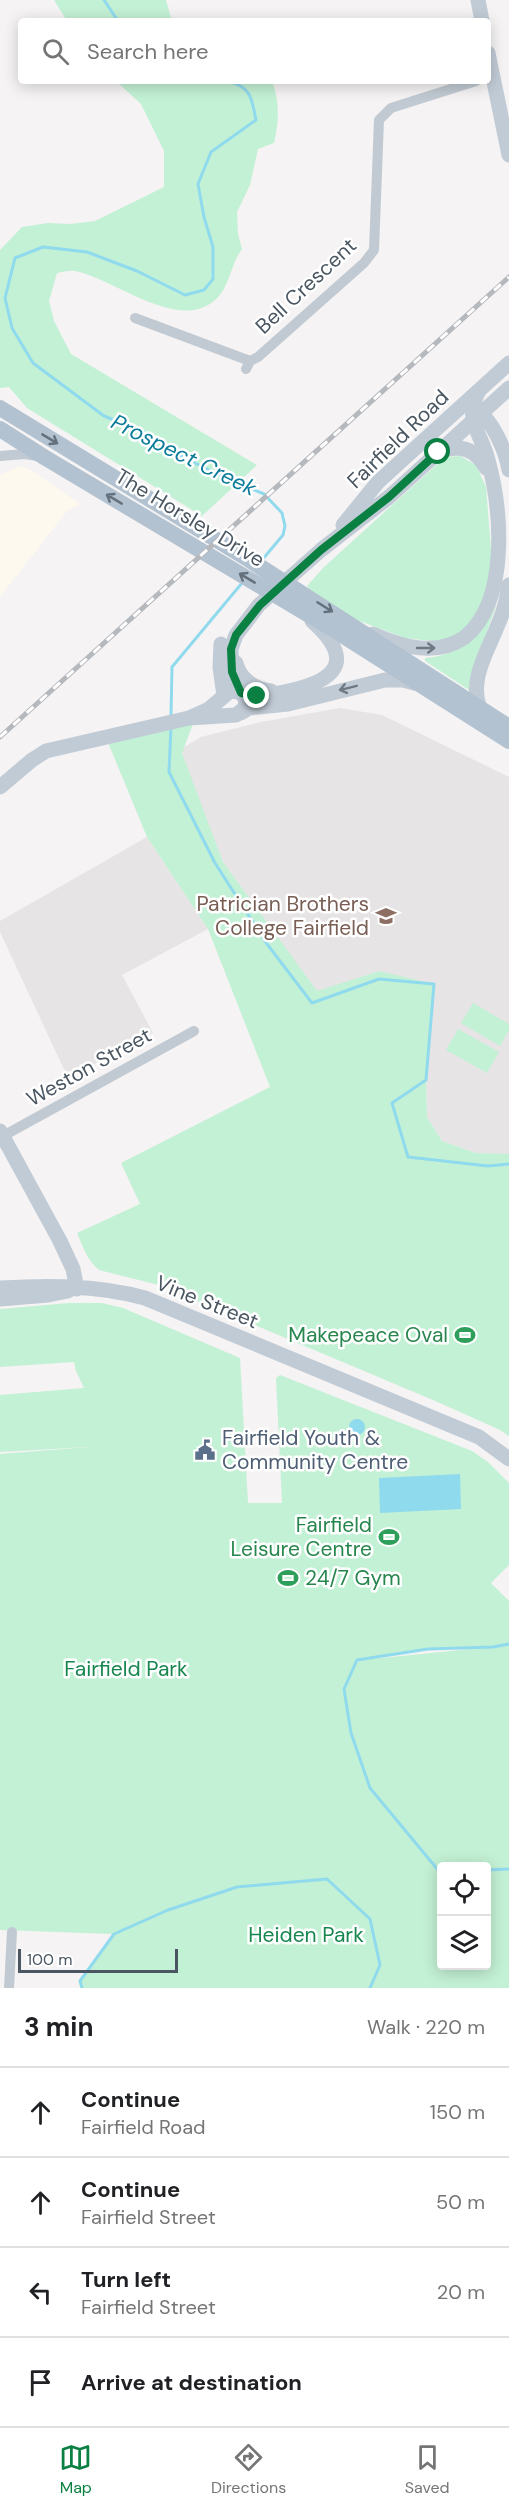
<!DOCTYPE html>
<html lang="en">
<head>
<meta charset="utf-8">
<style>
  body { margin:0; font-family:"DM Sans",sans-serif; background:#f2f2f2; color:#202124 }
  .controls { position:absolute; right:18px; bottom:18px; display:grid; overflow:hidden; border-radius:6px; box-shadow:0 3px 15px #0003 }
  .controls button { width:54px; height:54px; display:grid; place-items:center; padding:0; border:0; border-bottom:2px solid #e0e0e0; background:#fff; color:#202124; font:30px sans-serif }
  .scale { position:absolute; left:18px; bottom:15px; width:160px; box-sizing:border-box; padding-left:6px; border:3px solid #4a5661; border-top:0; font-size:16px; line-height:21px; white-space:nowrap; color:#4a5661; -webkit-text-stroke:4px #fff; paint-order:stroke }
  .stop { position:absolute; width:18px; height:18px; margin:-14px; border:4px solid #0b8043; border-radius:50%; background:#fff }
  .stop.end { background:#0b8043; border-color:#fff; box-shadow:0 2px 6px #0008 }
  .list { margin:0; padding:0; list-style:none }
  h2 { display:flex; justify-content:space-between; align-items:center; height:78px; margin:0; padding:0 24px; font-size:26px }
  h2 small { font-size:20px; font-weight:400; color:#757577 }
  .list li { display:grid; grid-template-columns:39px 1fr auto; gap:18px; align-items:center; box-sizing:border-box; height:90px; padding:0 24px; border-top:2px solid #e0e0e0 }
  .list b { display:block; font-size:22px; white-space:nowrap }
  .list p { margin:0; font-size:20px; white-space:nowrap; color:#757577 }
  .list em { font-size:20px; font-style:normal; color:#757577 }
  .icon { flex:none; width:33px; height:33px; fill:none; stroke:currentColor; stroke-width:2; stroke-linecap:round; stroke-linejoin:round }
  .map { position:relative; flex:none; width:509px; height:1988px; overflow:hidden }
  .search { position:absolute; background:#fff; box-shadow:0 3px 15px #0003; left:18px; right:18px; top:18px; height:66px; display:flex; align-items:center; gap:15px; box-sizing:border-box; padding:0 21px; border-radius:6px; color:#757577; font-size:22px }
  .sheet { height:438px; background:#fff }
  nav { display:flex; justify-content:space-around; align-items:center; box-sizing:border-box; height:84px; border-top:2px solid #e0e0e0; background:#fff; font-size:16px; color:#757577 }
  nav a { display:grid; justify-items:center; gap:3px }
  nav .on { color:#0b8043 }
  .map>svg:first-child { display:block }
  .commercial { fill:#fdf9ef }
  .education { fill:#e6e4e5 }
  .green { fill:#c3f1d5; fill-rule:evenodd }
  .water { fill:#90daee }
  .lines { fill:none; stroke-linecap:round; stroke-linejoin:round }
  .stream { stroke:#90daee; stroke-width:3 }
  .street { stroke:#c1cad2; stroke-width:10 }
  .secondary { stroke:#c1cbd6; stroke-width:15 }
  .primary { stroke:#b3c2d1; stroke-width:16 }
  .rail-casing { stroke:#b5b8bd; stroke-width:5 }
  .rail { stroke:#fff; stroke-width:3; stroke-dasharray:9; stroke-linecap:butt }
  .oneway { stroke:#64717d }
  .oneway2 { stroke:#6e7984 }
  .route { stroke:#0b8043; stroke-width:8 }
  .labels { text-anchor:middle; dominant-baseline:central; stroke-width:5; stroke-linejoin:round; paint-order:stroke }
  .street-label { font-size:21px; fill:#4a5661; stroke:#fff }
  .education-label { font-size:21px; fill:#785e54; stroke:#fff; text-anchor:end }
  .leisure-label { font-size:21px; fill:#27864d; stroke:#fff; text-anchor:end }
  .service-label { font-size:21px; fill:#4e5e75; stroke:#fff; text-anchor:start }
  .park-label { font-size:21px; fill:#17864f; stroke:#fff }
  .water-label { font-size:22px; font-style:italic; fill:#0c7c9b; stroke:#fff }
</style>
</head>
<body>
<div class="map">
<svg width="509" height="1988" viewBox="0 0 509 1988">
  <rect width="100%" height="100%" fill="#f5f3f3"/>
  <path class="commercial" d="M21 466 33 471 80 504 68 510 0 597V475Z"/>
  <path class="education" d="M340 708 382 715 509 777V1154L476 1153 442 1141 427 1117 426 1080 379 971 317 992 223 862 188 773 181 749 201 737 261 722Z
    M147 837 208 929 122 975 153 1033 68 1078 0 932V921Z"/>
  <path class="green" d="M54 0H166L172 21H67Z
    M116 81H272C280 103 279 121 274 143L258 149 250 185 237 212 238 234 242 249C230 265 230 288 214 301 177 332 113 278 75 271 70 270 62 272 57 273L49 301 54 321 71 354 257 465 202 516 27 408 9 387 0 388V250L22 227 48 223 70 224 95 221 164 187V151L141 104Z
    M460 456 476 465 486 487 492 561 486 594 477 616 461 636 441 642 405 638 349 617 315 598 307 586 323 568 445 457Z
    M497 604 473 669 469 690 425 661V658C451 656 474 643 488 620 492 615 494 608 497 604Z
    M194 721 182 753 223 862 317 991 379 971 434 984 426 1080 427 1117 442 1141 476 1153 509 1154V1436L498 1429 433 1400 159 1285 99 1270C87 1260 83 1247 77 1233L140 1204 121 1163 270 1087 208 929 147 837 107 740Z
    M473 1003 509 1024V1030L500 1046 461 1023Z
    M458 1029 499 1052 487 1073 446 1050Z
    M69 1303H102L123 1308 240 1358 248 1503H282L276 1378 280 1375 472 1451 488 1462 509 1483V1565L491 1583 509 1601V1988H82L80 1981 113 1934 0 1930V1454L89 1447 0 1452V1395L84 1388 76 1371 74 1362 0 1367V1309ZM480 1648 372 1659V1658L428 1649ZM442 1866H486V1966H442Z"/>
  <path class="water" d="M349 1427a8 8 0 1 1 16 0a8 8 0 1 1-16 0Z
    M460 1474 461 1509 380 1513 379 1478Z"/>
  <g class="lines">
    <path class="stream" d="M104 0 118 21
      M227 81C251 86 252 99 256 120L211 152 198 184 204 217 213 247V279L204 290 185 295 137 271 87 252 43 247 15 258 5 298 12 328 33 363 104 416 142 431 185 458 219 475 264 494 282 513 285 526 283 535 262 560
      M171 716 172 667 242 583
      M171 726 169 772 215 863 267 944 312 1003 379 979 434 984 426 1080 392 1103 408 1157 488 1166 509 1164
      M442 1870H438L370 1788 351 1733 344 1689 357 1660 428 1649 493 1647 509 1644
      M486 1870 509 1869
      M82 1988 80 1981 114 1934 168 1910 237 1887 327 1879 370 1919 380 1965 370 1988"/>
    <path class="street" d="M135 318 250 361
      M246 369 250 361 258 357 364 263 374 250 379 120 391 108 476 81
      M0 456 25 454 37 456
      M3 1136 194 1031
      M9 1988 12 1932"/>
    <path class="secondary" d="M478 0 482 21
      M488 53 509 155
      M474 409C492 417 506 452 509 470
      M438 452C459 444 475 448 486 468
      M343 525 378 482 509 363
      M373 634C402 647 437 657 465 637 509 601 502 511 488 460 481 432 463 419 479 391
      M221 644 220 667 224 696
      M236 663C240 679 254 689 271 691
      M241 693 232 672 231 649 236 635 259 605 321 550 389 497 509 388
      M246 695C262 697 277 694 293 690 343 678 351 656 312 621
      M480 708C468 680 489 649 499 622 504 611 507 598 509 585
      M241 713 249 708 288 704 385 680H403L414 683
      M0 787 32 760 46 751 189 718 236 715 245 708 246 698 239 692 230 691 209 709 189 718
      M0 1131 60 1241 73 1269 77 1289
      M0 1288C49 1285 97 1285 145 1298L479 1437 509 1459
      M0 1299 48 1295 68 1291"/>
    <path class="primary" d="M0 408 248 559 509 727
      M0 429 44 457 339 633 509 741"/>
    <g class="rail-casing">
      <path id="rail" d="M0 737 509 277"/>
    </g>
    <use href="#rail" class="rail"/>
  </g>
  <defs><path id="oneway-shaft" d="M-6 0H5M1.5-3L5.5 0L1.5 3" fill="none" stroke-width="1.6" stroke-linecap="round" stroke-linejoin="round" transform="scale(1.5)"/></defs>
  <g class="oneway">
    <use href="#oneway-shaft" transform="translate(50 439) rotate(31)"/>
    <use href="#oneway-shaft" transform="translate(114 499) rotate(-149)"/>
    <use href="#oneway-shaft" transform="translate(247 578) rotate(-149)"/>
    <use href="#oneway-shaft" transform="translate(325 607) rotate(32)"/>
  </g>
  <g class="oneway2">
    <use href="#oneway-shaft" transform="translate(426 648)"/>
    <use href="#oneway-shaft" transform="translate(348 688) rotate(166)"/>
  </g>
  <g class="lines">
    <path class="route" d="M257 696 241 693 232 672 231 649 236 635 260 605 321 550 389 497 438 452"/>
  </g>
  <defs>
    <g id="school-bare" transform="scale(1.62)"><path d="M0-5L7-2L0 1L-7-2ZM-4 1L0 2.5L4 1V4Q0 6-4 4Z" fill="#8d6e63" stroke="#fff" stroke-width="2.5" paint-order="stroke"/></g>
    <g id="stadium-bare" transform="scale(1.62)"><path d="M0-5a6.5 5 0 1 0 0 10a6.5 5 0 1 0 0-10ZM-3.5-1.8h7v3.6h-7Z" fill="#2e9e5b" stroke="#fff" stroke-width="2.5" paint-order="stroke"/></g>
    <g id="civic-bare" transform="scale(1.62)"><path d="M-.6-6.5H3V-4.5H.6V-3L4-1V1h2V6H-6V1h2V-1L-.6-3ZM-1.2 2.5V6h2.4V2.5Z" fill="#5c6f8a" stroke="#fff" stroke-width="2.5" paint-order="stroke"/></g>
  </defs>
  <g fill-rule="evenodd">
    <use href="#school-bare" x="386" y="916"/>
    <use href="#stadium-bare" x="465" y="1335"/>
    <use href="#civic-bare" x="205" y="1450"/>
    <use href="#stadium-bare" x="389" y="1537"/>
    <use href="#stadium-bare" x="288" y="1578"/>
  </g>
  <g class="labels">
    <g class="street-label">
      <text transform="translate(306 286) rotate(-43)">Bell Crescent</text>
      <text transform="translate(398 439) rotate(-44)">Fairfield Road</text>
      <text transform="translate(190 518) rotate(31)">The Horsley Drive</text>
      <text transform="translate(89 1067) rotate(-29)">Weston Street</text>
      <text transform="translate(207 1302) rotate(22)">Vine Street</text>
    </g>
    <g class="education-label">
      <text x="369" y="904">Patrician Brothers<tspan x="369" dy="24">College Fairfield</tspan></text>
    </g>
    <g class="leisure-label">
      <text x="448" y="1335">Makepeace Oval</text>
      <text x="372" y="1525">Fairfield<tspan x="372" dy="24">Leisure Centre</tspan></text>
      <text x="305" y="1578" text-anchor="start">24/7 Gym</text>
    </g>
    <g class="service-label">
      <text x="222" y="1438">Fairfield Youth &amp;<tspan x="222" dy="24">Community Centre</tspan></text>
    </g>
    <g class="park-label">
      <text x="126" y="1669">Fairfield Park</text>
      <text x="306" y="1935">Heiden Park</text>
    </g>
    <g class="water-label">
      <text transform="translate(184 455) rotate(26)">Prospect Creek</text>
    </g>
  </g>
</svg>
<div class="controls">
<button><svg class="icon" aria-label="locate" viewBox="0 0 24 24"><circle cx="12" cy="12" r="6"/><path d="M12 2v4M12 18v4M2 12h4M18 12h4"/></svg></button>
<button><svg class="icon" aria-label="layers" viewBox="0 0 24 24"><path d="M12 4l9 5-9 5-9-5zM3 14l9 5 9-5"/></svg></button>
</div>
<div class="scale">100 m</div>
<div class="stop" style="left:438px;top:452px"></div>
<div class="stop end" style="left:257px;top:696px"></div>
<div class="search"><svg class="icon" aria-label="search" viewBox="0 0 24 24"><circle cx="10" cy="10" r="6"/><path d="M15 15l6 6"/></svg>Search here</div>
</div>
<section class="sheet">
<h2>3 min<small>Walk · 220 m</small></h2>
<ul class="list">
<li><svg class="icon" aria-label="ahead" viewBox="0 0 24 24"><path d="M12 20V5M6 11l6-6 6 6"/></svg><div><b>Continue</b><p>Fairfield Road</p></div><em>150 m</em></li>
<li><svg class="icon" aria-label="ahead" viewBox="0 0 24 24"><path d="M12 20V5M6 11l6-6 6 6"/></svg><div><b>Continue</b><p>Fairfield Street</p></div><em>50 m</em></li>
<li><svg class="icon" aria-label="left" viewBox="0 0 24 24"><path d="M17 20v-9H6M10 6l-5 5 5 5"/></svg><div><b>Turn left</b><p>Fairfield Street</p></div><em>20 m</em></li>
<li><svg class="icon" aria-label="arrive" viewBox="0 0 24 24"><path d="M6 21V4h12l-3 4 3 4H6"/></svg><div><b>Arrive at destination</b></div></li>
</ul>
</section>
<nav>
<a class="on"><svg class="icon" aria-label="map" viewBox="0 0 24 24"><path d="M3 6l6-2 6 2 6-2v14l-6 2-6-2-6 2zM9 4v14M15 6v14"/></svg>Map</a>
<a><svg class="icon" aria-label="directions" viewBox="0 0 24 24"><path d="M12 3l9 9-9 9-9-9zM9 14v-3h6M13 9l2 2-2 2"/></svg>Directions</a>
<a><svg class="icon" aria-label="saved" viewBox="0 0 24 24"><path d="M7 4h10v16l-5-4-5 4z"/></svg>Saved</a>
</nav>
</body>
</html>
